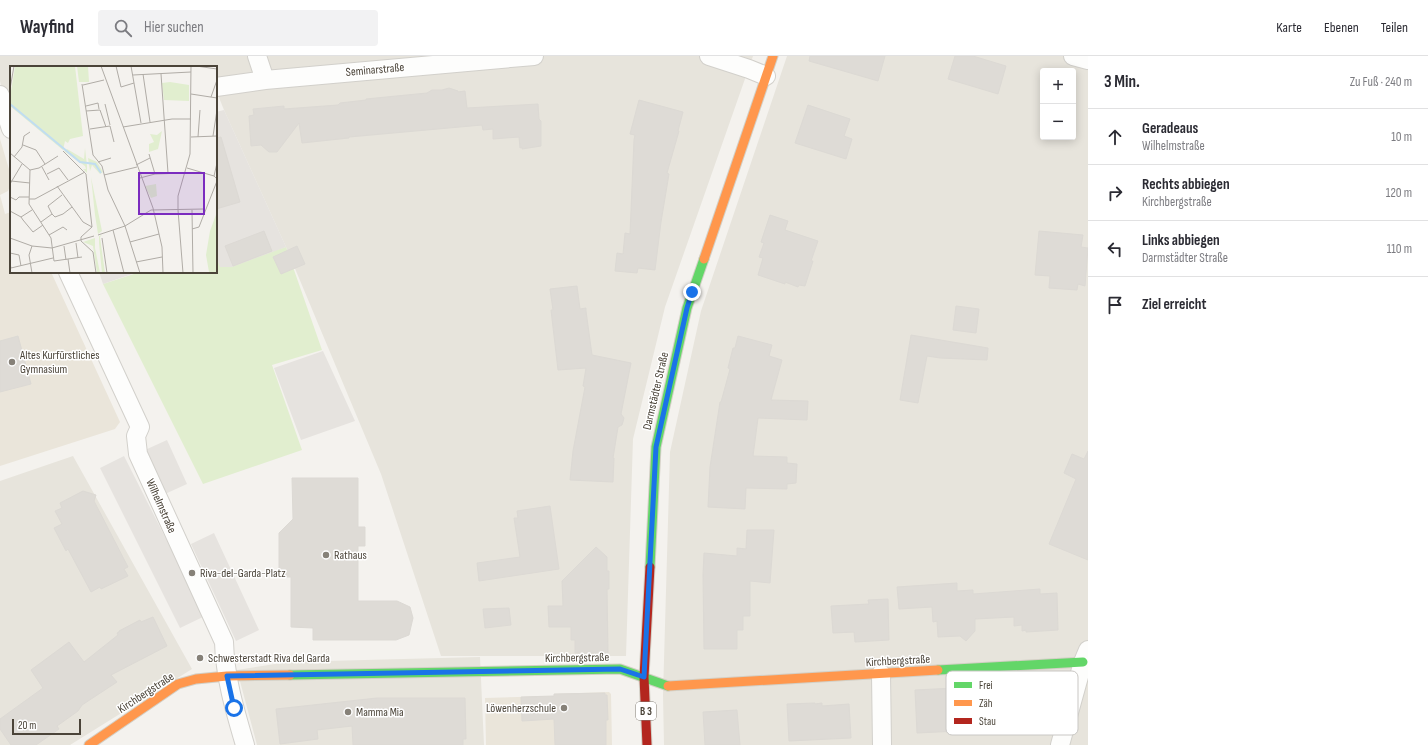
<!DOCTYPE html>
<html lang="de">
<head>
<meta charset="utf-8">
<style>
  body { margin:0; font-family:"Sofia Sans Condensed",sans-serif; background:#f2f2f3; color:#2b2b33 }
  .controls { position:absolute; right:12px; top:12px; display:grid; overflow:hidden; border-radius:4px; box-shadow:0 2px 10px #0003 }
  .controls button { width:36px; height:36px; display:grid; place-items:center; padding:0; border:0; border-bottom:1px solid #e1e1e2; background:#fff; color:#2b2b33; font:20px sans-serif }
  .scale { position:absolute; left:12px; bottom:10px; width:69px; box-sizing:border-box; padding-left:4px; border:2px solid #4b4439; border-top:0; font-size:11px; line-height:14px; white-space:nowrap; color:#4b4439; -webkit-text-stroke:3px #fff; paint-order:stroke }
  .stop { position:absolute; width:12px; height:12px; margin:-9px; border:3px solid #1a73e8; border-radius:50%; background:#fff }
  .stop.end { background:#1a73e8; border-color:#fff; box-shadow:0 1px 4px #0008 }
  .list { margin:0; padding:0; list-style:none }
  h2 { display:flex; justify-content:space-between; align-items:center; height:52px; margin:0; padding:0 16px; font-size:17px }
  h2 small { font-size:13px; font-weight:400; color:#7c7c81 }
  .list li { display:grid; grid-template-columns:26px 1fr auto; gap:12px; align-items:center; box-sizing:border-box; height:56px; padding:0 16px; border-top:1px solid #e1e1e2 }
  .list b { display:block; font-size:15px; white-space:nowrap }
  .list p { margin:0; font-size:13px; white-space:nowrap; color:#7c7c81 }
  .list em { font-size:13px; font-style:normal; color:#7c7c81 }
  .icon { flex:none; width:22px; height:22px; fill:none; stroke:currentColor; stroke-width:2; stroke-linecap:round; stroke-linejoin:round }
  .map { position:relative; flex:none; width:1088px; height:689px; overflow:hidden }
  header { display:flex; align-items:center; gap:24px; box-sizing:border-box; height:56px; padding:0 20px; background:#fff; border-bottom:1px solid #e1e1e2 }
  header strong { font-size:19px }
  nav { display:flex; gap:22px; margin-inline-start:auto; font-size:14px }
  .search { width:280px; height:36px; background:#f2f2f3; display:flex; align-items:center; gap:10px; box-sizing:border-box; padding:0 14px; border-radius:4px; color:#7c7c81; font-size:15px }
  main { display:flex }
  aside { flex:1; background:#fff }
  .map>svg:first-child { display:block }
  .residential { fill:#e7e4dc; fill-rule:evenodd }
  .education { fill:#eae5da }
  .green { fill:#e1eecf }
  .parking { fill:#e6e3df }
  .building { fill:#dedbd6; stroke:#dcd9d4 }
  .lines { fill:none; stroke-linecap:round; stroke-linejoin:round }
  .street-casing { stroke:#d2d0cb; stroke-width:20 }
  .fast-casing { stroke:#d3cfc5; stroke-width:11 }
  .slow-casing { stroke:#d3cfc5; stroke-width:11 }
  .jam-casing { stroke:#d3cfc5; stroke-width:11 }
  .street { stroke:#fdfdfc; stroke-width:18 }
  .fast { stroke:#63d668; stroke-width:9 }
  .slow { stroke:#ff974d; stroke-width:9 }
  .jam { stroke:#b3261e; stroke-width:9 }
  .route { stroke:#1a73e8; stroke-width:5 }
  .poi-dot { fill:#868178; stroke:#fff; stroke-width:1.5 }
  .labels { text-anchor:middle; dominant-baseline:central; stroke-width:3; stroke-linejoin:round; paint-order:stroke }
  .shield { fill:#fff; stroke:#817c74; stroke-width:1 }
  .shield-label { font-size:11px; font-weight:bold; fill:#4b4439 }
  .street-label { font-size:12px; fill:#4b4439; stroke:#fff }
  .poi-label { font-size:12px; fill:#4b4439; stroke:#fff; text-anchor:start }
  .inset-river { fill:none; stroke:#c0ddf1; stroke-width:2 }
  .inset-road { fill:none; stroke:#b0aca6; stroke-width:1 }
  .view { fill:#7b2cbf; fill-opacity:0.15; stroke:#7b2cbf; stroke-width:2 }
  .inset-edge { fill:none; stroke:#4b4439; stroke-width:2 }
  .key { fill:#fff; stroke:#c9c7c4; stroke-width:1 }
  .key-label { font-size:11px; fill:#4b4439 }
</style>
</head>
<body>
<header>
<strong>Wayfind</strong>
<div class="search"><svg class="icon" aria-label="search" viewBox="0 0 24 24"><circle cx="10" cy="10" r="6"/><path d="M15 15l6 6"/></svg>Hier suchen</div>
<nav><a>Karte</a><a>Ebenen</a><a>Teilen</a></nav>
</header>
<main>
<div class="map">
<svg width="1088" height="689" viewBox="0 0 1088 689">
  <rect width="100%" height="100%" fill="#f4f2ee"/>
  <path class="residential" d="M0 0H753L665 251 633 383 626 600H441L381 418 286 191 224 54 216 34V11H11V72L0 25Z
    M787 0H1088V689H664L663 639 670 396 701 255ZM1043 15H1073V81H1043Z
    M73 400 192 613 70 689H0V425Z
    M480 601 484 689H257L237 614 288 606Z"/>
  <path class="education" d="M0 83 11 120V127L8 135 0 139 5 158 11 156V216H51L120 366 115 373 0 410Z
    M609 636 611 638 612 689H486L485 642 554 640V638Z"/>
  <path class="green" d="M286 191 322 294 272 309 302 394 203 428 103 228 140 216H216V201L221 211Z"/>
  <path class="parking" d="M224 54 286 191 232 211H220L216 201V56Z
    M99 216H138L103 228Z
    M323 295 355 365 301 384 274 312Z
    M167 384 187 428 165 438 145 394Z
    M124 400 205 560 180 572 100 412Z
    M214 477 259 574 236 585 191 488Z"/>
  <path class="building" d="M810 0H885L878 25 809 5Z
    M955 0H973L1006 10 998 38 948 23Z
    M449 32 458 35V36L465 35 467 52 538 48 539 63 541 65V90L522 93V91L520 92 519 81 493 83V73L483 74 482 69 349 81V82L302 87 299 67 277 96H269L261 89 251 90 249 60 254 59 253 53 284 50V53L338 49 340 47 366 44V43L427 37 432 34H442Z
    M639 44 683 56 678 75H679L667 117 669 118 661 166 655 214 638 212 637 217 615 215 617 197 623 198 625 177 630 178 634 84 635 79 630 78Z
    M808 49 850 63 844 80 852 83 846 103 795 87Z
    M221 81 240 146 216 153V82Z
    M770 159 788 165 785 174 818 185 811 205H813L805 230 799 229 798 231 785 226V228L758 219 763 202 759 201 764 187 761 186Z
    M264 175 272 195 233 210 225 190Z
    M1039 175 1083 179 1081 191 1088 192 1085 230 1078 228 1077 234 1049 232 1050 220 1035 219Z
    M297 190 305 208 281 218 273 201Z
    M577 230 580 253 586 252V255L592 299 631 307 621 358 624 362 622 369 618 371 613 402H614L613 426 570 424 573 395 585 331 583 330 586 312 558 314 551 254H553L550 233Z
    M956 250 979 253 976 277 953 274Z
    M911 279 988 292 987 304 940 302 927 300 918 347 900 344Z
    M18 280 31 328 0 336V285Z
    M738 280 772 289 769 300 782 304 771 344 808 345 807 364 758 362 753 400 787 401V407L797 408 796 427 787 428V433L746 432 745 453 708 451 710 411 720 346H721L730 313 728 312 733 292H735Z
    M1088 395V504L1049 488 1076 423 1064 417 1072 398 1084 403Z
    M292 422H358V471H365V490H358V545H397L410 551 413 562 409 579 396 584H313V572L291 571V521H279V477L293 463Z
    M83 435 96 439 94 445 128 511 124 513 128 520 101 533 100 531 91 536 68 493 66 495 54 472 62 468 55 455 62 452 60 447Z
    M550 450 559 513 479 525 477 507 520 501 514 462H518L517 455Z
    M747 474H774L770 527 750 525V560H743V574H737V593H704L703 519 704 497 737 500V492L746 493Z
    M596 491 607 501V515H609V533H607L608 597H575V584H571V571H549L548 550H563L562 525Z
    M957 527V535L973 534V538L1040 533V538L1057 537 1058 574 1026 576V574L1022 575V569L1014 570V561L975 563V575L966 585 960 580 938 581 937 565 933 566 932 551 899 553 897 531Z
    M888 543 889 584 855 586 854 576 833 577 831 550 869 548 868 544Z
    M509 552 511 569 485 572 483 553Z
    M153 561 167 590 111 619 117 626 82 649 78 655 57 670 59 673 36 689H11L0 673V663L43 632 31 614 69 586 84 606 118 579 117 577 119 576V575L140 564 141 566Z
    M955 632 958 675 917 677 915 634Z
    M605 637V639H607L608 664H606V689H555L554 663 522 665 521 641 554 640V638Z
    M377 642H465L466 683H463V689H353L352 670 317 674 318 683 280 688 276 653Z
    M815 647V648L822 647V650L849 648 851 682 789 685 787 648Z
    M737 654 740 689H705L703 656Z"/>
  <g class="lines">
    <g class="street-casing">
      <path id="street" d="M257 0 265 24
        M709 0 749 13 766 20
        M1073 0 1088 4
        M216 31 265 24 534 0
        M0 39 11 73
        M68 216 140 371 136 380 138 398 224 586C225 622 235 655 245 689
        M881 618 882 689
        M1060 689 1083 606 1088 594"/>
    </g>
    <g class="fast-casing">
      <path id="fast" d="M650 511 656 391 687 252 704 203
        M938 614 1083 606
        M290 619 620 613 668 630"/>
    </g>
    <g class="slow-casing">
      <path id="slow" d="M704 203 773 0
        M668 630 938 614
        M89 689 178 628 196 623 227 620 290 619"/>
    </g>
    <g class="jam-casing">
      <path id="jam" d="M647 689 644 621 650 511"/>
    </g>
    <use href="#street" class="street"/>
    <use href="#fast" class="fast"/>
    <use href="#slow" class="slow"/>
    <use href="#jam" class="jam"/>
  </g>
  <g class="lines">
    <path class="route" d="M234 652 227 620 620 613 644 621 656 391 687 252 692 236"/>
  </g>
  <g class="poi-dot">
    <circle cx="12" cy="306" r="4"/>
    <circle cx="326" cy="499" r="4"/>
    <circle cx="192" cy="517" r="4"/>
    <circle cx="200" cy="602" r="4"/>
    <circle cx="564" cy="652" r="4"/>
    <circle cx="348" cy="656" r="4"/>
  </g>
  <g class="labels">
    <rect class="shield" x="636" y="646" width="20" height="18" rx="3"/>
    <g class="shield-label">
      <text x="646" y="655">B 3</text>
    </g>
    <g class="street-label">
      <text transform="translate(375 14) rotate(-5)">Seminarstraße</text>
      <text transform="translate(656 335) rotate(-77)">Darmstädter Straße</text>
      <text transform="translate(161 450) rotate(66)">Wilhelmstraße</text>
      <text transform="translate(577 602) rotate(-1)">Kirchbergstraße</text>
      <text transform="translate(898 605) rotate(-3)">Kirchbergstraße</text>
      <text transform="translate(146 637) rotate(-33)">Kirchbergstraße</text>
    </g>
    <g class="poi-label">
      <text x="20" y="299">Altes Kurfürstliches<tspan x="20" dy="14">Gymnasium</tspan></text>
      <text x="334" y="499">Rathaus</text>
      <text x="200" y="517">Riva-del-Garda-Platz</text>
      <text x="208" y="602">Schwesterstadt Riva del Garda</text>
      <text x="556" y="652" text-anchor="end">Löwenherzschule</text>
      <text x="356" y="656">Mamma Mia</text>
    </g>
  </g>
  <g transform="translate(10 10)">
    <rect width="207" height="207" fill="#f4f2ee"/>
    <path d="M65 0 73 70 60 73 58 77 55 75 53 84 0 40V31L5 1ZM67 0H78L79 16H69ZM160 16 179 19V35L154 34 152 17ZM152 65 148 83 139 86V78L144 76 140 68 147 69ZM75 82 77 100V107L73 103H76L75 100 54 85 57 83 74 93ZM78 92 87 96 93 106 90 108 82 99 80 105ZM81 111 92 165 88 168 85 149ZM146 118 147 130 141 132 135 120ZM207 146V206H199L196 189 200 165ZM92 169 90 171 95 207H92L89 177V170ZM85 172V182L90 207H87L83 180 73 176Z" fill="#e1eecf"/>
    <path class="inset-river" d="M0 38 70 96 85 98 91 107"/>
    <path class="inset-road" d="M91 0 143 142 152 181 153 207M106 0 111 21 124 17M121 0 131 57M186 0 207 3M133 8 140 56M151 8 158 107M123 9 181 6M72 18 83 89 92 100 98 124 115 160 130 207M73 19 94 14M0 23 4 0M181 28 207 32M201 31 207 14M95 38 100 59M76 40 88 37 89 43M76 45 90 44 96 61M113 61 162 53H181M80 63 100 60 104 76M203 70 207 44M181 71 207 70M188 71 190 44M13 79 26 84 35 98M53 85 76 108 82 161 71 171V175L83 186 86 207M0 87 20 104 29 102 48 90M139 88 145 108M4 91 12 81 14 70 20 66M88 96 101 92M207 97 204 110 207 113M126 99 140 92M32 101 39 114M177 102 204 110M20 104 19 138 41 172 44 195 72 191M37 108 49 102 58 114M94 109 127 101M130 112 145 108 174 107M1 115 20 117M0 118 12 98M47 120 73 156 82 161M0 131 6 134 9 131H19M19 133H25L75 106M22 144 11 151 13 154 23 166 33 159M182 144 183 207M0 145 11 151M42 148 38 140 52 129M31 156 42 148 45 151 53 148 62 141M182 163 189 161 207 115M103 164 114 207M39 169 53 161 57 164M88 169 115 160 141 144 194 143M0 172 22 180 42 182 84 170M92 172 97 207M120 176 149 168M66 177 68 192M54 180 56 194M0 187 9 189 11 200M58 193 60 207M126 196 152 191M0 198 1 202 43 192M22 207 19 189 22 180M173 207 168 144V130L180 88 181 0"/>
    <path class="view" d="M129 107H194V148H129Z"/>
    <rect width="207" height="207" class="inset-edge"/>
  </g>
  <rect x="946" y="615" width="132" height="64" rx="6" class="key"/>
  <rect x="954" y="626" width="18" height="6" fill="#63d668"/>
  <rect x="954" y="644" width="18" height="6" fill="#ff974d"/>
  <rect x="954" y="662" width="18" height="6" fill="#b3261e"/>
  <g class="key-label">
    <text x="979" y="633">Frei</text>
    <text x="979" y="651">Zäh</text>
    <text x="979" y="669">Stau</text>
  </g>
</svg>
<div class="controls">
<button>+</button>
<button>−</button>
</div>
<div class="scale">20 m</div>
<div class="stop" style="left:234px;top:652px"></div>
<div class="stop end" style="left:692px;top:236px"></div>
</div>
<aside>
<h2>3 Min.<small>Zu Fuß · 240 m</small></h2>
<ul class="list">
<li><svg class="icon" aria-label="ahead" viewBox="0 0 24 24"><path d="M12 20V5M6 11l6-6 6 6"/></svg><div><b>Geradeaus</b><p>Wilhelmstraße</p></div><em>10 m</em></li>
<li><svg class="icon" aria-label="right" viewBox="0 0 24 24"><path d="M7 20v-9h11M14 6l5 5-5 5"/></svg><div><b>Rechts abbiegen</b><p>Kirchbergstraße</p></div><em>120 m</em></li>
<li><svg class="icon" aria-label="left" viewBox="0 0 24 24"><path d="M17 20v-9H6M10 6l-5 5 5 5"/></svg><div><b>Links abbiegen</b><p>Darmstädter Straße</p></div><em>110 m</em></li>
<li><svg class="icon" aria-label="arrive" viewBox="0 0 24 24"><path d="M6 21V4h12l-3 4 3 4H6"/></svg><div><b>Ziel erreicht</b></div></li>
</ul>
</aside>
</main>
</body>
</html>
